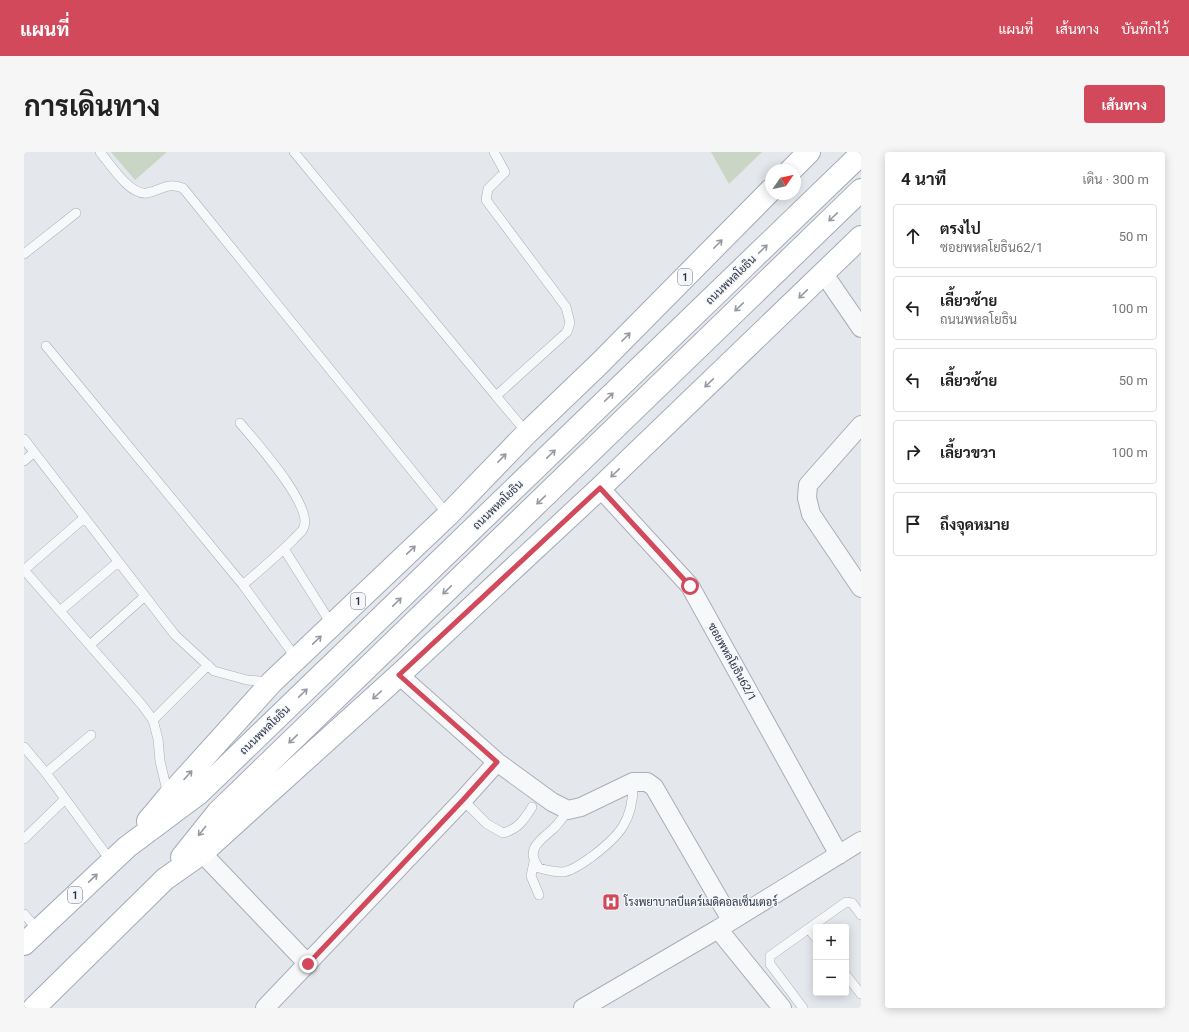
<!DOCTYPE html>
<html lang="th">
<head>
<meta charset="utf-8">
<style>
  body { margin:0; font-family:Roboto,Sarabun,sans-serif; background:#f6f6f6; color:#222 }
  .controls { position:absolute; right:12px; bottom:12px; display:grid; overflow:hidden; border-radius:4px; box-shadow:0 2px 10px #0003 }
  .controls button { width:36px; height:36px; display:grid; place-items:center; padding:0; border:0; border-bottom:1px solid #e0e0e0; background:#fff; color:#222; font:20px sans-serif }
  .compass { position:absolute; left:741px; top:12px; width:36px; height:36px; border-radius:50%; background:#fff; box-shadow:0 2px 10px #0003; rotate:56deg }
  .stop { position:absolute; width:12px; height:12px; margin:-9px; border:3px solid #d1495b; border-radius:50%; background:#fff }
  .stop.end { background:#d1495b; border-color:#fff; box-shadow:0 1px 4px #0008 }
  .list { margin:0; padding:0; list-style:none }
  h2 { display:flex; justify-content:space-between; align-items:center; height:52px; margin:0; padding:0 16px; font-size:17px }
  h2 small { font-size:13px; font-weight:400; color:#767676 }
  .list li { display:grid; grid-template-columns:26px 1fr auto; gap:12px; align-items:center; box-sizing:border-box; height:64px; margin:0 8px 8px; padding:0 8px; border:1px solid #e0e0e0; border-radius:4px }
  .list b { display:block; font-size:15px; white-space:nowrap }
  .list p { margin:0; font-size:13px; white-space:nowrap; color:#767676 }
  .list em { font-size:13px; font-style:normal; color:#767676 }
  .icon { flex:none; width:22px; height:22px; fill:none; stroke:currentColor; stroke-width:2; stroke-linecap:round; stroke-linejoin:round }
  .map { position:relative; flex:none; width:837px; height:856px; overflow:hidden; border-radius:4px }
  header { display:flex; align-items:center; gap:24px; box-sizing:border-box; height:56px; padding:0 20px; background:#d1495b; color:#fff }
  header strong { font-size:19px }
  nav { display:flex; gap:22px; margin-inline-start:auto; font-size:14px }
  .intro { display:flex; align-items:center; justify-content:space-between; box-sizing:border-box; height:96px; padding:0 24px }
  h1 { margin:0; font-size:28px }
  .button { padding:10px 18px; border-radius:4px; background:#d1495b; color:#fff; font-size:14px; font-weight:700 }
  main { display:flex; gap:24px; padding:0 24px }
  aside { flex:1; background:#fff; border-radius:4px; box-shadow:0 2px 10px #0003 }
  .map>svg:first-child { display:block }
  .green { fill:#c9d6c5 }
  .lines { fill:none; stroke-linecap:round; stroke-linejoin:round }
  .lane-casing { stroke:#a9aeb7; stroke-width:10 }
  .street-casing { stroke:#a9aeb7; stroke-width:20 }
  .primary-casing { stroke:#a3abb8; stroke-width:24 }
  .lane { stroke:#f7f8fa; stroke-width:9 }
  .street { stroke:#f7f8fa; stroke-width:18 }
  .primary { stroke:#fff; stroke-width:22 }
  .oneway { stroke:#959aa2 }
  .route { stroke:#d1495b; stroke-width:5 }
  .labels { text-anchor:middle; dominant-baseline:central; stroke-width:3; stroke-linejoin:round; paint-order:stroke }
  .shield { fill:#f4f6f9; stroke:#676e7b; stroke-width:1 }
  .shield-label { font-size:10px; font-weight:bold; fill:#2b3445 }
  .street-label { font-size:11px; fill:#2b3445; stroke:#f4f6f9 }
  .poi-label { font-size:11px; fill:#2b3445; stroke:#f4f6f9; text-anchor:start }
</style>
</head>
<body>
<header>
<strong>แผนที่</strong>
<nav><a>แผนที่</a><a>เส้นทาง</a><a>บันทึกไว้</a></nav>
</header>
<div class="intro"><h1>การเดินทาง</h1><a class="button">เส้นทาง</a></div>
<main>
<div class="map">
<svg width="837" height="856" viewBox="0 0 837 856">
  <rect width="100%" height="100%" fill="#e4e7ec"/>
  <path class="green" d="M87 0H143L111 28Z
    M687 0H738L705 32Z"/>
  <g class="lines">
    <g class="lane-casing">
      <path id="lane" d="M76 0C86 12 106 44 123 41 139 38 141 30 159 36L424 363
        M270 0 472 244
        M470 0 481 20 464 37 462 48 542 155 546 171 543 180 472 244 503 281
        M0 102 52 61
        M22 194 219 433 272 506
        M216 271C230 288 292 356 279 377 277 381 272 384 269 388 253 404 236 418 219 433
        M0 287 151 483 190 519 223 528 245 530
        M0 309 9 301
        M260 397 308 473
        M0 418 118 553 129 568 134 587 136 609 144 643
        M0 418 60 366
        M36 459 94 410
        M66 493 121 444
        M129 568 184 513
        M0 595 22 621 87 709
        M22 621 67 583
        M439 648 463 672 479 681C494 677 500 668 508 655
        M544 658C540 664 535 671 530 676 517 688 500 697 515 716 522 718 531 720 539 720 548 719 559 711 566 706 596 684 610 668 609 630
        M0 687 41 647
        M510 710 507 724 515 743
        M0 762 14 778
        M785 777 792 786
        M822 823 837 842
        M779 856 746 812V804L822 750 828 751 837 763"/>
    </g>
    <g class="street-casing">
      <path id="street" d="M800 122 837 176
        M837 273 784 333 783 346 787 362 837 436
        M576 336 666 434 815 703
        M375 523 473 610 528 650 544 658 557 655 609 630H623L630 635 707 768
        M178 701 284 812
        M694 777 758 856
        M241 856 439 648 473 610
        M559 856 694 777 837 689"/>
    </g>
    <g class="primary-casing">
      <path id="primary" d="M767 18 785 0
        M124 669 144 645 248 530 424 363 503 281 575 212 747 38
        M158 705 194 660 837 38
        M0 792 103 695 174 642 837 2
        M10 856 141 727 178 701 375 523 576 336 837 85"/>
    </g>
    <use href="#lane" class="lane"/>
    <use href="#street" class="street"/>
    <use href="#primary" class="primary"/>
  </g>
  <defs><path id="oneway-shaft" d="M-6 0H5M1.5-3L5.5 0L1.5 3" fill="none" stroke-width="1.6" stroke-linecap="round" stroke-linejoin="round"/></defs>
  <g class="oneway">
    <use href="#oneway-shaft" transform="translate(809 65) rotate(136)"/>
    <use href="#oneway-shaft" transform="translate(694 92) rotate(-45)"/>
    <use href="#oneway-shaft" transform="translate(739 97) rotate(-44)"/>
    <use href="#oneway-shaft" transform="translate(779 142) rotate(136)"/>
    <use href="#oneway-shaft" transform="translate(715 155) rotate(136)"/>
    <use href="#oneway-shaft" transform="translate(602 185) rotate(-45)"/>
    <use href="#oneway-shaft" transform="translate(685 231) rotate(136)"/>
    <use href="#oneway-shaft" transform="translate(585 245) rotate(-44)"/>
    <use href="#oneway-shaft" transform="translate(527 302) rotate(-44)"/>
    <use href="#oneway-shaft" transform="translate(478 306) rotate(-46)"/>
    <use href="#oneway-shaft" transform="translate(591 321) rotate(136)"/>
    <use href="#oneway-shaft" transform="translate(517 348) rotate(136)"/>
    <use href="#oneway-shaft" transform="translate(387 398) rotate(-44)"/>
    <use href="#oneway-shaft" transform="translate(423 438) rotate(136)"/>
    <use href="#oneway-shaft" transform="translate(373 450) rotate(-44)"/>
    <use href="#oneway-shaft" transform="translate(293 488) rotate(-44)"/>
    <use href="#oneway-shaft" transform="translate(279 541) rotate(-44)"/>
    <use href="#oneway-shaft" transform="translate(353 543) rotate(138)"/>
    <use href="#oneway-shaft" transform="translate(269 587) rotate(136)"/>
    <use href="#oneway-shaft" transform="translate(164 623) rotate(-48)"/>
    <use href="#oneway-shaft" transform="translate(178 679) rotate(128)"/>
    <use href="#oneway-shaft" transform="translate(69 726) rotate(-43)"/>
  </g>
  <g class="lines">
    <path class="route" d="M284 812 439 648 473 610 375 523 576 336 666 434"/>
  </g>
  <defs>
    <g id="hospital-square" transform="scale(0.9)"><rect x="-9" y="-9" width="18" height="18" rx="4" fill="#d1495b" stroke="#f4f6f9"/><path d="M-5-5h3v3.5h4V-5h3V5h-3V1.5h-4V5h-3Z" fill="#fff"/></g>
  </defs>
  <g fill-rule="evenodd">
    <use href="#hospital-square" x="587" y="750"/>
  </g>
  <g class="labels">
    <g class="shield">
      <rect x="654" y="117" width="14" height="16" rx="3"/>
      <rect x="327" y="441" width="14" height="16" rx="3"/>
      <rect x="44" y="735" width="14" height="16" rx="3"/>
    </g>
    <g class="shield-label">
      <text x="661" y="125">1</text>
      <text x="334" y="449">1</text>
      <text x="51" y="743">1</text>
    </g>
    <g class="street-label">
      <text transform="translate(707 128) rotate(-44)">ถนนพหลโยธิน</text>
      <text transform="translate(474 353) rotate(-44)">ถนนพหลโยธิน</text>
      <text transform="translate(708 510) rotate(61)">ซอยพหลโยธิน62/1</text>
      <text transform="translate(241 578) rotate(-44)">ถนนพหลโยธิน</text>
    </g>
    <g class="poi-label">
      <text x="600" y="750">โรงพยาบาลบีแคร์เมดิคอลเซ็นเตอร์</text>
    </g>
  </g>
</svg>
<div class="controls">
<button>+</button>
<button>−</button>
</div>
<svg class="compass" viewBox="-18 -18 36 36"><path d="M0-13l5 13h-10z" fill="#e53935"/><path d="M0 13l5-13h-10z" fill="#767676"/></svg>
<div class="stop" style="left:666px;top:434px"></div>
<div class="stop end" style="left:284px;top:812px"></div>
</div>
<aside>
<h2>4 นาที<small>เดิน · 300 m</small></h2>
<ul class="list">
<li><svg class="icon" aria-label="ahead" viewBox="0 0 24 24"><path d="M12 20V5M6 11l6-6 6 6"/></svg><div><b>ตรงไป</b><p>ซอยพหลโยธิน62/1</p></div><em>50 m</em></li>
<li><svg class="icon" aria-label="left" viewBox="0 0 24 24"><path d="M17 20v-9H6M10 6l-5 5 5 5"/></svg><div><b>เลี้ยวซ้าย</b><p>ถนนพหลโยธิน</p></div><em>100 m</em></li>
<li><svg class="icon" aria-label="left" viewBox="0 0 24 24"><path d="M17 20v-9H6M10 6l-5 5 5 5"/></svg><div><b>เลี้ยวซ้าย</b></div><em>50 m</em></li>
<li><svg class="icon" aria-label="right" viewBox="0 0 24 24"><path d="M7 20v-9h11M14 6l5 5-5 5"/></svg><div><b>เลี้ยวขวา</b></div><em>100 m</em></li>
<li><svg class="icon" aria-label="arrive" viewBox="0 0 24 24"><path d="M6 21V4h12l-3 4 3 4H6"/></svg><div><b>ถึงจุดหมาย</b></div></li>
</ul>
</aside>
</main>
</body>
</html>
